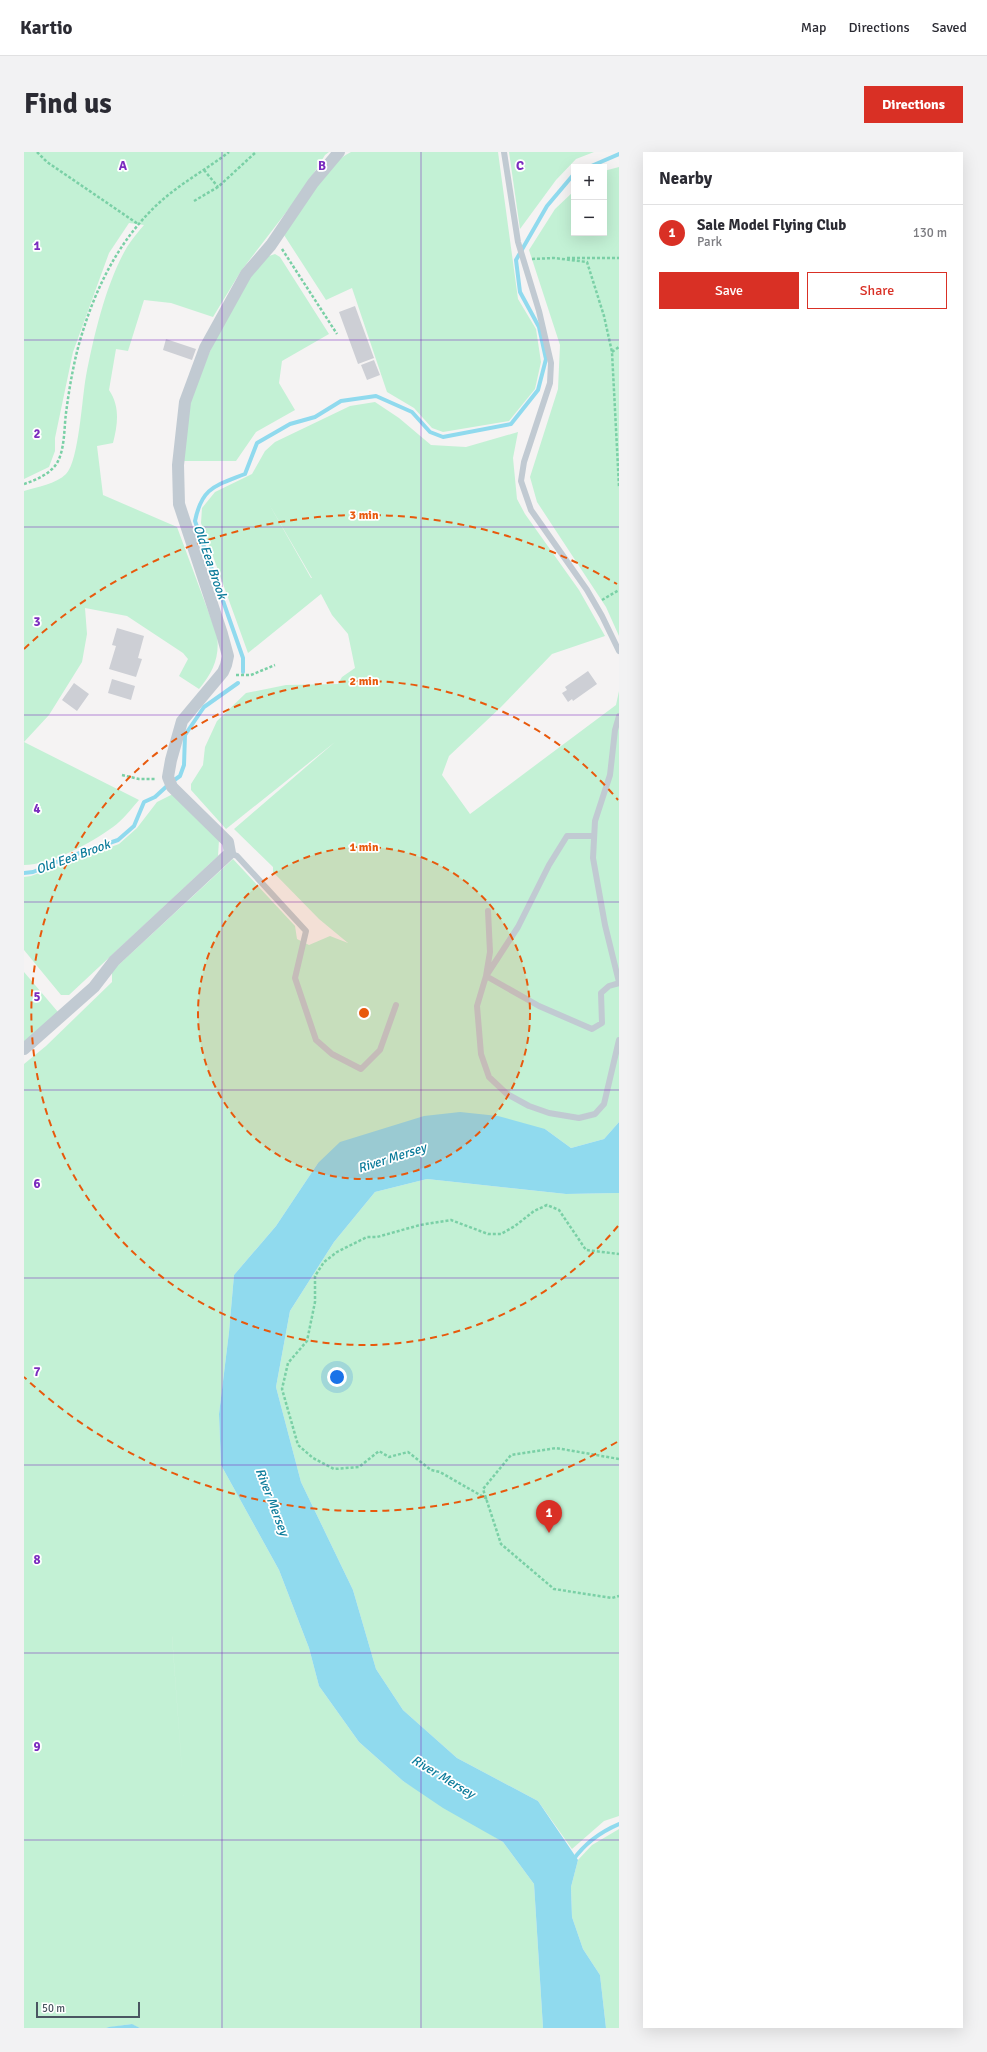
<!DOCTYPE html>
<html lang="en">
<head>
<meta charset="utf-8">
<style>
  body { margin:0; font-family:Signika,sans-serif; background:#f2f2f3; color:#2b2b33 }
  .controls { position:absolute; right:12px; top:12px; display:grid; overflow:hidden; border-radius:0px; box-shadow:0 4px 16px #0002 }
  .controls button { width:36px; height:36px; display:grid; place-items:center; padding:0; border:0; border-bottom:1px solid #e1e1e2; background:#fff; color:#2b2b33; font:20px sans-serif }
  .scale { position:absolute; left:12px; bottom:10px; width:104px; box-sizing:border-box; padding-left:4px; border:2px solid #4a5661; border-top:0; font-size:11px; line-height:14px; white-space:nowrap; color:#4a5661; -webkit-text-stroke:3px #fff; paint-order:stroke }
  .you { position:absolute; left:313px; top:1225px; width:14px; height:14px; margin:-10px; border:3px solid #fff; border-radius:50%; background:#1a73e8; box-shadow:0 0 0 6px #1a73e833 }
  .badge { display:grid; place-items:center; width:26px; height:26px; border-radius:50%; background:#d93025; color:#fff; font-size:13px; font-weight:700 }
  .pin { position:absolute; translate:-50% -33px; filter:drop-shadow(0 1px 2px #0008) }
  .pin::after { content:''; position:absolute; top:21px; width:14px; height:12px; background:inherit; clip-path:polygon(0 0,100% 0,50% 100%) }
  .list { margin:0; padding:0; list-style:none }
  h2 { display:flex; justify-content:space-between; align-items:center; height:52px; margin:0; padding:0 16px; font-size:17px }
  h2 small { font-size:13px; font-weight:400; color:#7c7c81 }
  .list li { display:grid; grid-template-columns:26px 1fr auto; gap:12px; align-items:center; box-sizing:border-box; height:56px; padding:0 16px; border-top:1px solid #e1e1e2 }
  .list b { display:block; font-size:15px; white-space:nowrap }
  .list p { margin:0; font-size:13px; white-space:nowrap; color:#7c7c81 }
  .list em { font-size:13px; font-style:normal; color:#7c7c81 }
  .actions { display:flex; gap:8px; padding:12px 16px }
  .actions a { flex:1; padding:9px 0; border:1px solid #d93025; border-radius:0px; text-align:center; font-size:14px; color:#d93025 }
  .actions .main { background:#d93025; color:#fff }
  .map { position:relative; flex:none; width:595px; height:1876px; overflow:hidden; border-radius:0px }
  header { display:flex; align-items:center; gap:24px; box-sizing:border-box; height:56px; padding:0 20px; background:#fff; border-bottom:1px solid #e1e1e2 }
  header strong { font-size:19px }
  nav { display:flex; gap:22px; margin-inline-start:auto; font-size:14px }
  .intro { display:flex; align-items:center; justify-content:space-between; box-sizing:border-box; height:96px; padding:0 24px }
  h1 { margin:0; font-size:28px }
  .button { padding:10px 18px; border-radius:0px; background:#d93025; color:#fff; font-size:14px; font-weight:700 }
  main { display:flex; gap:24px; padding:0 24px }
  aside { flex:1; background:#fff; border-radius:0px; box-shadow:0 4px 16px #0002 }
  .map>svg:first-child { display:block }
  .green { fill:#c3f1d5; fill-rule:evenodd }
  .water { fill:#90daee }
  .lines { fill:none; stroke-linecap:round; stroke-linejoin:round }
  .stream { stroke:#90daee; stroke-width:4 }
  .building { fill:#cdcfd5 }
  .path { stroke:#7ad0a6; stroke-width:2.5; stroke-dasharray:3 2; stroke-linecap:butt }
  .service { stroke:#c1cad2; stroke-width:6 }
  .minor { stroke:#c1cad2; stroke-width:12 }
  .grid { fill:none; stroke:#7b2cbf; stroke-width:1; stroke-opacity:0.55 }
  .ring { fill:none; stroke:#e8590c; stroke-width:2; stroke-dasharray:7 5 }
  .labels { text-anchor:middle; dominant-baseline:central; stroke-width:3.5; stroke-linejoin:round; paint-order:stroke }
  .water-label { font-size:13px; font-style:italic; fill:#0c7c9b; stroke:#fff }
  .grid-label { font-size:13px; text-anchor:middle; font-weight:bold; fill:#7b2cbf; stroke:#fff; stroke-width:3.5; stroke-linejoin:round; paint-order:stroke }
  .centre { fill:#e8590c; stroke:#fff; stroke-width:2 }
  .ring-label { font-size:12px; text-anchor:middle; font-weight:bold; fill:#e8590c; stroke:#fff; stroke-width:3.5; stroke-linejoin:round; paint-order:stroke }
</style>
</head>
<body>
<header>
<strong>Kartio</strong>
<nav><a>Map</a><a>Directions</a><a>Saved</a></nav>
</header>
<div class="intro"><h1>Find us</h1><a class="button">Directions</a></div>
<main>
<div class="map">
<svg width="595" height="1876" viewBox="0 0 595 1876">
  <rect width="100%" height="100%" fill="#f5f3f3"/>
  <path class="green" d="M0 0H305L301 3 280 37 217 119 189 165 147 151 120 148 104 199 92 197 85 238C96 254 94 272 89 291L73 294 79 343 153 375 193 483C196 505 189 520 175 537L155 524 164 507 159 501 103 464 61 456 63 482 58 510 25 563 0 590 115 648C107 657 99 668 89 675 67 691 27 713 0 713V339C13 335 32 332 42 322 55 309 58 245 62 224 70 183 82 131 103 95 108 87 114 80 120 73L105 71 85 101 49 200 31 286V299L25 315 0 327Z
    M327 0H474L494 147 512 177 517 210 511 237 485 269 419 280 408 276 390 256 363 240 328 136 302 148 260 83C278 57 298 14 327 0Z
    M485 0H570L552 7 532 28 496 77Z
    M595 15V484L582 455 513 350 506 325 534 237 536 193 505 98 531 57 550 39V81H580V19Z
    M251 102 256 105 305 182 258 209 255 231 271 258 232 280 212 309H158L167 244 192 185 225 126 242 105Z
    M351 250 375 266 407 293 442 295 494 280 489 306 493 347 501 362 555 438 581 484 528 502 477 555 425 604 418 623 446 662 592 553 595 539V970L580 987 547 996 521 977 294 1011 252 1074 210 1123 205 1180 195 1262 197 1313 255 1418 285 1496 295 1534 335 1590 379 1629 479 1690 510 1732 519 1876H116L107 1872 82 1876H0V912L22 894 88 830V819L209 707 271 774 273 787 285 793 306 784 324 791 295 767 249 720V715L210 677 311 590 202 677 167 638V632L179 613 181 595 193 569 222 541 262 533 314 532 318 525 331 516 324 482 308 463 297 442 224 501 177 371 178 356 191 340 228 322 241 299 251 290 326 254ZM245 352 288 426H287ZM148 1484V1485L160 1644Z
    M149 642 195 688 194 704 45 843H37L0 798V725L7 724 95 692 113 676 133 650Z
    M0 820 34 860 0 891Z
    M403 1027 542 1042 595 1041V1664L580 1669 548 1697 514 1649 433 1606 379 1558 352 1517 329 1438 277 1330 252 1235 266 1159 310 1090 351 1040Z
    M595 1677V1876H582L576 1823 559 1797 548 1765 547 1735 554 1708 568 1693Z"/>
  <path class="water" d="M436 960 474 964 521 977 547 996 580 987 595 970V1041L542 1042 403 1027 351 1040 310 1090 266 1159 252 1235 277 1330 329 1438 352 1517 379 1558 433 1606 514 1649 554 1708 547 1735 548 1765 559 1797 576 1823 582 1876H519L510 1732 479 1690 419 1656 379 1629 335 1590 295 1534 285 1496 255 1418 197 1313 195 1262 205 1180 210 1123 252 1074 294 1011 316 990 400 964Z
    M108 1872 116 1876H82L85 1875Z"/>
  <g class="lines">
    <path class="stream" d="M565 15 595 2
      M219 520V506L171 369C178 335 191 334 221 322L233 291 266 272 291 265 317 249 352 244 388 260 406 280 419 285 487 272 514 238 522 207 515 175 496 140 492 108 523 54 550 22
      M149 629 156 624 160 613 161 583 180 555 214 531
      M0 721 9 720 47 704 94 688 110 674 120 650 131 645 143 634
      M549 1708C561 1691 576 1680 595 1672"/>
  </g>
  <path class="building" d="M331 154 350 206 334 212 315 160Z
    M142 187 172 197 168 208 139 198Z
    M350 208 356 223 343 228 337 213Z
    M93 476 120 484 114 506 118 507 112 525 85 517 92 494 88 493Z
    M564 519 573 532 549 549 548 547 544 550 538 541 543 538 541 535Z
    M88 527 111 534 107 548 84 541Z
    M50 531 65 542 53 559 38 548Z"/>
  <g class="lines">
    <path class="path" d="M13 0 23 10 114 72
      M180 18 194 35
      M170 49 194 35 232 0
      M258 97 313 182
      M543 106H595
      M508 107 530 106 563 110 580 164 588 200 595 335
      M588 200 595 195
      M0 332C12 328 26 322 33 311 41 297 40 276 42 261 45 238 49 214 55 192 70 139 94 88 136 50 157 31 183 17 205 0
      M578 448 595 438
      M212 523H227L251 513
      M98 623 115 627H132
      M595 1307 532 1296 487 1303 459 1337 477 1392 530 1437 588 1446 595 1444
      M463 1347 416 1320 407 1318 384 1300 365 1305 355 1299 335 1315 310 1317 289 1306 274 1293 258 1237 264 1211 283 1189 291 1150V1124L300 1110 313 1100 343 1085H353L396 1073 427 1068 464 1082H477L491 1074 510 1059 523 1053 535 1058 562 1098 595 1102"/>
    <path class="service" d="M480 0 494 90 515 159 527 211 526 231 500 310 497 329 507 358 563 438 578 464 595 499
      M595 564 591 578 586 623 571 669 569 706 581 773 595 830
      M206 701 213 704 282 779 271 826 292 888 308 902 337 917 356 898 372 853
      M464 759 466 800 462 824 453 854 457 902 465 925 483 942 505 954 525 961 555 966 571 962 580 952 595 888
      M464 821 494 775 525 713 543 684H570
      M462 824 515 854 568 877 578 871 577 841 585 834 595 831"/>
    <path class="minor" d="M0 897 70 835 90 809 206 701 204 690 148 635 144 625 147 608 158 569 199 520 202 513 204 504 198 482 155 352 154 313 161 250 181 196 222 122 247 93 289 31 315 0"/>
  </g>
  <path class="grid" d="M198 0V1876M397 0V1876M0 188H595M0 375H595M0 563H595M0 750H595M0 938H595M0 1126H595M0 1313H595M0 1501H595M0 1688H595"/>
  <circle cx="340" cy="861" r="166" fill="#e8590c" fill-opacity=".12"/>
  <g class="ring">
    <circle cx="340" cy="861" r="166"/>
    <path d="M594 1074A332 332 0 1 1 594 648"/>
    <path d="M593 1290A498 498 0 0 1 0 1225M0 497A498 498 0 0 1 593 432"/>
  </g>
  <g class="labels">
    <g class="water-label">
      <text transform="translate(186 410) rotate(71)">Old Eea Brook</text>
      <text transform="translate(49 705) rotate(-20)">Old Eea Brook</text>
      <text transform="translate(368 1006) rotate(-18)">River Mersey</text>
      <text transform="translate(248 1350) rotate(69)">River Mersey</text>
      <text transform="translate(419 1625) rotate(31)">River Mersey</text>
    </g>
  </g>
  <g class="grid-label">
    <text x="99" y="18">A</text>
    <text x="298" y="18">B</text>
    <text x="496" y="18">C</text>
    <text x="13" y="98">1</text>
    <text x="13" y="286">2</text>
    <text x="13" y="474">3</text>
    <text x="13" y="661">4</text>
    <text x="13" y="849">5</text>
    <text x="13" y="1036">6</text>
    <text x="13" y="1224">7</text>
    <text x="13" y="1412">8</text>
    <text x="13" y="1599">9</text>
  </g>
  <circle cx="340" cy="861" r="6" class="centre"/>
  <g class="ring-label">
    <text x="340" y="367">3 min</text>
    <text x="340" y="533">2 min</text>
    <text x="340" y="699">1 min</text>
  </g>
</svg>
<div class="controls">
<button>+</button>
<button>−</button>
</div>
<div class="scale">50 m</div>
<div class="you"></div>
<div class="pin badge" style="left:525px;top:1381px">1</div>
</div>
<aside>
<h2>Nearby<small></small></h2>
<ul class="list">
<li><span class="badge">1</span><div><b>Sale Model Flying Club</b><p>Park</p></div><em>130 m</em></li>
</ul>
<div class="actions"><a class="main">Save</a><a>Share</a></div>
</aside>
</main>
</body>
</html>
